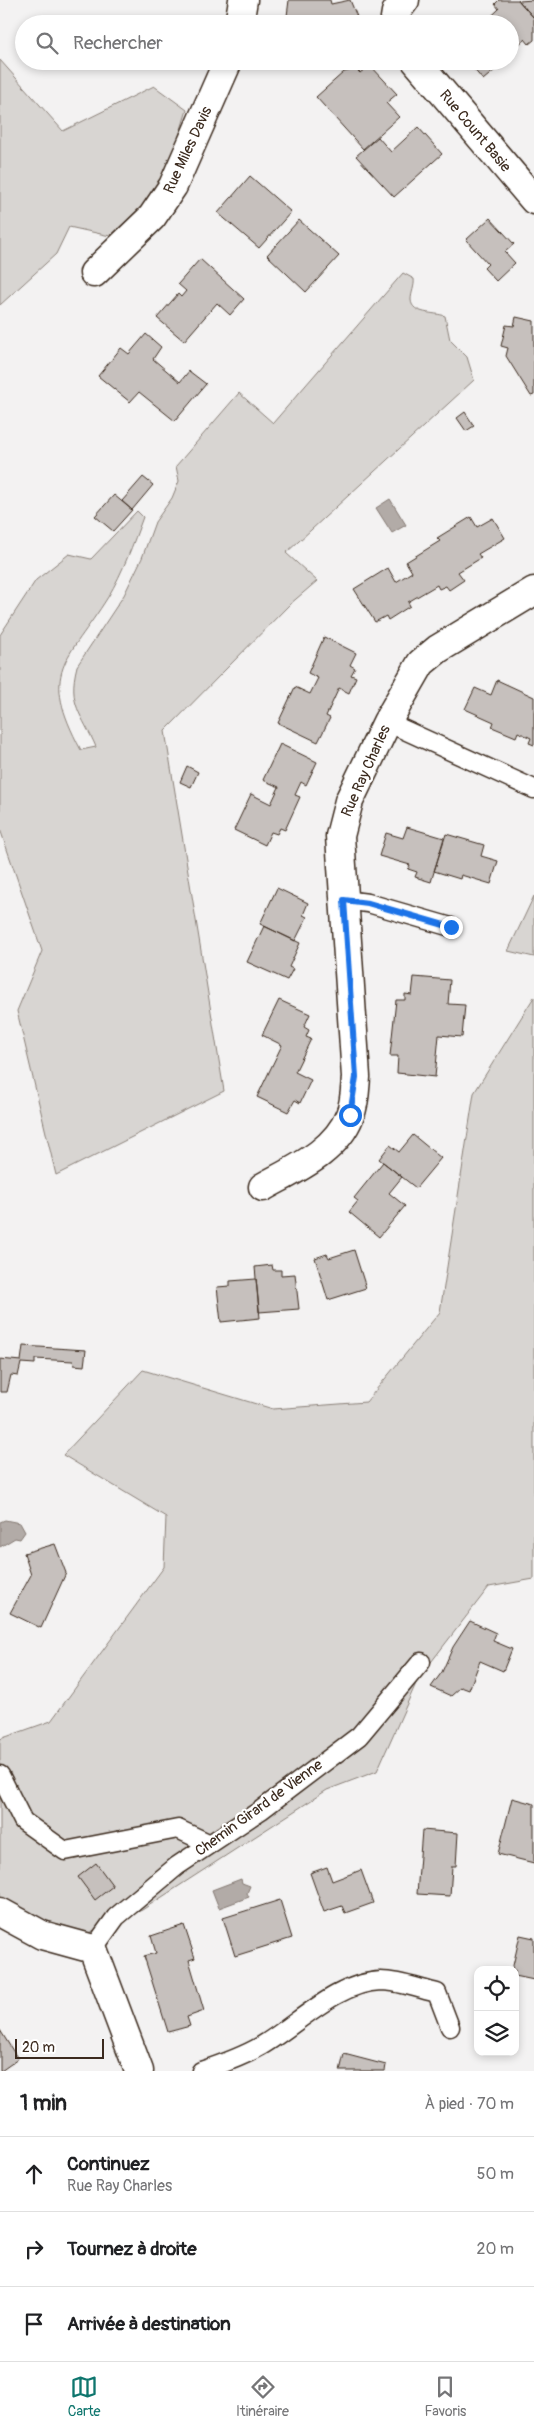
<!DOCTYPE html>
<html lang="fr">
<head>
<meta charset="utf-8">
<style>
  body { margin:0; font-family:Pangolin,sans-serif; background:#f6f6f6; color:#202124 }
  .controls { position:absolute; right:15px; bottom:15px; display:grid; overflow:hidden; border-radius:10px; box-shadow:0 2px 8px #0003 }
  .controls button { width:45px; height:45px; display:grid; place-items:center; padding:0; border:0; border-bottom:1px solid #e0e0e0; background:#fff; color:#202124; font:25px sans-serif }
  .scale { position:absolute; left:15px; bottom:12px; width:89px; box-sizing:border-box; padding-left:5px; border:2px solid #3b2a1e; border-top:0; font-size:14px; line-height:18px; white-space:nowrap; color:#3b2a1e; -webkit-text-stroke:4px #fff; paint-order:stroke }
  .stop { position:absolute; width:15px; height:15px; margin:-11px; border:4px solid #1a73e8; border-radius:50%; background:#fff }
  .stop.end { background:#1a73e8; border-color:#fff; box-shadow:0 1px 5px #0008 }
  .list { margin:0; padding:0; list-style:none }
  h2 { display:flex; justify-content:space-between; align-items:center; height:65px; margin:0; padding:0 20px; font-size:21px }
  h2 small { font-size:16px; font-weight:400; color:#757577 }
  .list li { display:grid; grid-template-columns:32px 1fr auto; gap:15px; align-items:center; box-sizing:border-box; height:75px; padding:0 20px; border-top:1px solid #e0e0e0 }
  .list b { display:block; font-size:19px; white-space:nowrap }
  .list p { margin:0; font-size:16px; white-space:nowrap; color:#757577 }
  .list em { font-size:16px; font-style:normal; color:#757577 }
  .icon { flex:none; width:28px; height:28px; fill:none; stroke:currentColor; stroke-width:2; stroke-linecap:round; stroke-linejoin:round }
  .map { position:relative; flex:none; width:534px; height:2071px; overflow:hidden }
  .search { position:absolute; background:#fff; box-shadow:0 2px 8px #0003; left:15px; right:15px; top:15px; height:55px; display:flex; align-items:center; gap:12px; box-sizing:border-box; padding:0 18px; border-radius:28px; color:#757577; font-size:19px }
  .sheet { height:290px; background:#fff }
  nav { display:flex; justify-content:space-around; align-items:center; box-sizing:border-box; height:70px; border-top:1px solid #e0e0e0; background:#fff; font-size:14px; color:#757577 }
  nav a { display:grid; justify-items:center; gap:2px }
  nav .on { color:#0f766e }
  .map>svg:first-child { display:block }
  .green { fill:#d8d5d2; stroke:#8a8078 }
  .water { fill:#b2aba7; stroke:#827770 }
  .building { fill:#c6c0bd; stroke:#3b2a1e }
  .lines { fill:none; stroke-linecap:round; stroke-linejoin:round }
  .lane-casing { stroke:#3b2a1e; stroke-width:21 }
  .street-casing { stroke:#3b2a1e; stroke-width:31 }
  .lane { stroke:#fff; stroke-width:18 }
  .street { stroke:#fff; stroke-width:28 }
  .route { stroke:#1a73e8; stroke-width:6 }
  .labels { text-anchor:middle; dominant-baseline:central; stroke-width:4.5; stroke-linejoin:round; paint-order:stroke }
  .street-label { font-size:15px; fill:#3b2a1e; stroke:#fff }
</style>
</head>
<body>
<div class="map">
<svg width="534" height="2071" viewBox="0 0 534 2071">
  <rect width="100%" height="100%" fill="#f3f2f2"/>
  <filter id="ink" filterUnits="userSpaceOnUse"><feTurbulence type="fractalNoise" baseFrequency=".02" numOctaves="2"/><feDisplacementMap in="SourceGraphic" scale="10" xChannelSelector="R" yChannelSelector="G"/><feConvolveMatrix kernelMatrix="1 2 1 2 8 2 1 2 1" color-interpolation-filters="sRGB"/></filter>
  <g filter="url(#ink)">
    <path class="green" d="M0 60 63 131 154 86 187 110 163 187 110 236 69 227 56 254 0 305Z
      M403 273 414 279C415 286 411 293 411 300 412 315 435 312 445 316L450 340 467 357 474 380 286 553 317 581 289 605 165 731 224 1091 56 1175 17 1011 42 951 0 829V635L36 580 69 554 91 559 137 511 143 517C133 544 123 572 108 597 67 663 38 669 81 750L96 747C82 714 67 705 77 666L124 595 142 558 155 522 172 498 179 481 176 466 239 393 273 423Z
      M534 896V957L508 951Z
      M534 997V1579L489 1587 418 1679 377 1771 327 1790 142 1910 88 1933 37 1918 0 1897V1739L51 1721 164 1567 166 1517 63 1455 143 1370 273 1409 366 1402 440 1312 474 1093Z"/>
    <path class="water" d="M390 499 406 525 392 533 376 508Z
      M5 1520 20 1523 25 1532 20 1539 15 1538 0 1547V1522Z
      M241 1879 242 1883 250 1886 247 1893 249 1897 219 1908 212 1890Z"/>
    <path class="building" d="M289 0H330L331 4 350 0 360 24H286Z
      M499 0H518L534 18V40L529 44 525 39 510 52V24H483L499 9 495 4Z
      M534 0V18L519 1Z
      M467 61H500L502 64 483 80Z
      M370 65 397 94 386 103 399 117 363 149 316 97 344 72 356 69 360 73Z
      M418 127 442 154 394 197 356 156 378 137 391 152Z
      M250 176 291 212 259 248 218 213Z
      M490 218 514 244 505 252 515 263 496 281 484 268 488 264 466 240Z
      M299 220 339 256 306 292 267 255Z
      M200 259 244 299 230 315 217 303 184 341 157 318 178 294 181 297 186 291 178 284Z
      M516 317 534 321V395L531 396 506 356 508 348 501 346 506 325 514 326Z
      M146 334 161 347 153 359 180 382 189 371 206 384 175 421 139 392 130 402 98 376 121 348 129 354Z
      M465 412 474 426 466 431 457 418Z
      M143 477 153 485 132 510 122 501Z
      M114 495 132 510 113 531 95 516Z
      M471 517 477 527 493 518 505 538 478 554 481 558 458 572 464 580 449 590 446 586 439 589 437 585 408 602 410 606 388 620 386 616 375 622 354 589 388 568 396 582 412 572 406 562 440 541 437 538Z
      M324 637 356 653 350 665 355 668 351 675 356 677 349 693 339 688 326 716 330 718 318 742 278 723 295 687 310 694 318 678 308 673Z
      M497 680 534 697V745L529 743 531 738 518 732 516 737 492 727 494 722 465 709 475 688 491 695Z
      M280 744 317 762 306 785 301 782 295 795 300 797 285 830 280 828 277 834 271 832 265 845 234 830 251 794 271 804 279 787 263 780Z
      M187 766 198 772 191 787 180 782Z
      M407 827 444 838 431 882 415 877 417 872 408 869 410 865 379 856 386 833 403 838Z
      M446 834 484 845 481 856 498 861 491 884 461 875 460 879 434 871Z
      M277 888 308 903 303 915 307 917 295 941 260 924Z
      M264 926 300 943 289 967 293 969 287 980 247 962Z
      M414 977 450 980 448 1004 465 1005 462 1037 439 1035 435 1077 397 1073 398 1056H390L396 1000H405V994L412 995Z
      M279 1000 310 1014 304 1027 309 1030 306 1037 311 1039 295 1072 311 1080 300 1103 295 1100 288 1112 257 1097 282 1045 262 1035Z
      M413 1135 441 1158 416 1188 379 1159 390 1145 399 1152Z
      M383 1162 402 1177 389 1193 405 1206 379 1237 349 1212 358 1201 354 1198Z
      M354 1250 366 1288 328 1300 315 1258 327 1254 329 1258Z
      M272 1265 273 1270H281V1275L295 1274 299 1309 259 1312 255 1267Z
      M256 1279 260 1318 221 1322 217 1287 230 1286V1281Z
      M23 1346 86 1350 84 1366 74 1365 73 1361 35 1359V1364L21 1363 18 1376 11 1375 7 1392H0V1359L21 1361Z
      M55 1544 66 1573 41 1628 10 1613 31 1575 24 1553Z
      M470 1621 496 1633 493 1641 512 1649 503 1671 480 1661 469 1690 461 1687 451 1696 431 1687 442 1672 453 1647Z
      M512 1798 534 1804V1863L498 1854Z
      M422 1830 458 1833 456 1866H452L450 1896 417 1894Z
      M96 1863 113 1886 95 1900 78 1877Z
      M327 1867 332 1881 361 1870 373 1903 345 1913 342 1906 324 1912 310 1873Z
      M280 1900 292 1938 235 1956 223 1918Z
      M184 1925 195 1958 189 1960 204 2011 187 2017 190 2026 168 2032 144 1956 156 1953 151 1936Z
      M520 1935 534 1938V1980L515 1976V1970H512Z
      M0 2030 18 2059 1 2071H0Z
      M344 2054 386 2065 385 2071H340Z"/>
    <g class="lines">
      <g class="lane-casing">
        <path id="lane" d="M387 722 534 789
          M344 900 368 903 451 927
          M0 1775 23 1821 65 1851 178 1829 210 1844
          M93 1949 116 1917 177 1866 261 1810 359 1736 421 1662
          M201 2071C222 2064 242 2057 261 2046 297 2025 337 1982 381 1981 399 1981 420 1989 437 1993L450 2027"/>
      </g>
      <g class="street-casing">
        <path id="street" d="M239 24 243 0
          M394 24 396 12 405 0
          M416 61 534 200
          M94 273 152 217 173 186 228 61
          M263 1187C295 1169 336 1152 350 1115 355 1103 355 1089 356 1077L340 836 349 801 387 722 421 663 438 649 534 591
          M0 1912 42 1935 93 1949 139 2071"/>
      </g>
      <use href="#lane" class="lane"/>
      <use href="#street" class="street"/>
    </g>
  </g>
  <g class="lines" filter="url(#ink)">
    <path class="route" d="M350 1115 356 1077 344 900 368 903 451 927"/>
  </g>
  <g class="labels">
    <g class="street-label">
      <text transform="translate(475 131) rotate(50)">Rue Count Basie</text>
      <text transform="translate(188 150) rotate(-65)">Rue Miles Davis</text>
      <text transform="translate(366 771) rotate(-66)">Rue Ray Charles</text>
      <text transform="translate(259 1808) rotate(-36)">Chemin Girard de Vienne</text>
    </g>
  </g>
</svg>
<div class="controls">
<button><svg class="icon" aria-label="locate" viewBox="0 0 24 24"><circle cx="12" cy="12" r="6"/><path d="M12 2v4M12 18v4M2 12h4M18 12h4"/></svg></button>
<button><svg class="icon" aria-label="layers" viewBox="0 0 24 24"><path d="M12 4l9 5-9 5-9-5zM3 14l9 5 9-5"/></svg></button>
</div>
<div class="scale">20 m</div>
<div class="stop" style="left:350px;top:1115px"></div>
<div class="stop end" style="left:451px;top:927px"></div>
<div class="search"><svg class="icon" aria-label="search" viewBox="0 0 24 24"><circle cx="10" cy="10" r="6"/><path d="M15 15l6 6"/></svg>Rechercher</div>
</div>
<section class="sheet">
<h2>1 min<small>À pied · 70 m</small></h2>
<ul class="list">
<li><svg class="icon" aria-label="ahead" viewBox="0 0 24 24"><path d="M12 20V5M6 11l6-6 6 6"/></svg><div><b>Continuez</b><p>Rue Ray Charles</p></div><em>50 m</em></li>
<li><svg class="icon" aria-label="right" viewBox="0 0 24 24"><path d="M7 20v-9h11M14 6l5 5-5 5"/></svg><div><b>Tournez à droite</b></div><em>20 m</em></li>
<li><svg class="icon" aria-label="arrive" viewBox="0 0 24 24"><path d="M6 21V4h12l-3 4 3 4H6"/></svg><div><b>Arrivée à destination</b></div></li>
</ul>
</section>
<nav>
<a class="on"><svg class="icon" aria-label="map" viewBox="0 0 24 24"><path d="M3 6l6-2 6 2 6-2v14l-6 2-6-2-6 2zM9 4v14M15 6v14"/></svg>Carte</a>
<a><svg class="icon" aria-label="directions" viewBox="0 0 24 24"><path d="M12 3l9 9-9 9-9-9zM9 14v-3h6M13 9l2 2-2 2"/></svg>Itinéraire</a>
<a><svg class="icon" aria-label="saved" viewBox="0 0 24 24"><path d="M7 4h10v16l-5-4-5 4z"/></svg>Favoris</a>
</nav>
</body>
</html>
